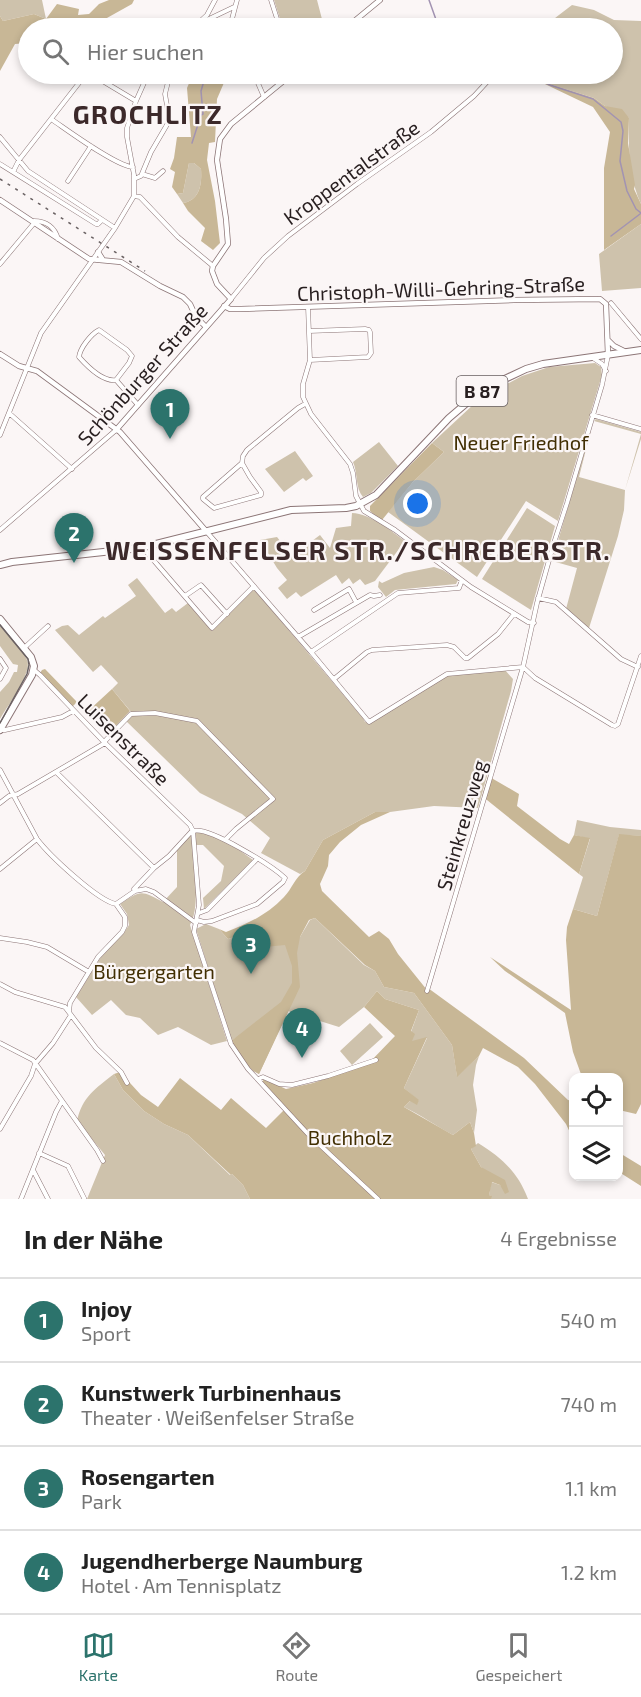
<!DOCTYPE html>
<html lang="de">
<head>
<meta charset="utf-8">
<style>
  body { margin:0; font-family:"Exo 2",sans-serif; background:#f2f2f2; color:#222 }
  .controls { position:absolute; right:18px; bottom:18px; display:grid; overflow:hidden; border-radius:12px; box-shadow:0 3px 9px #0003 }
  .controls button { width:54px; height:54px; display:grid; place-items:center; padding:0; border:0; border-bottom:2px solid #e0e0e0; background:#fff; color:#222; font:30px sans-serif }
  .you { position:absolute; left:418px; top:504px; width:21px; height:21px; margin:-15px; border:4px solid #fff; border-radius:50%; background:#1a73e8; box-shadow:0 0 0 9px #1a73e833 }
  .badge { display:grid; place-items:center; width:39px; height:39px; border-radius:50%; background:#2c736c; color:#fff; font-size:20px; font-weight:700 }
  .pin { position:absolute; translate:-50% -50px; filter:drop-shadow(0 2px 3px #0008) }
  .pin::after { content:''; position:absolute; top:32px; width:21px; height:18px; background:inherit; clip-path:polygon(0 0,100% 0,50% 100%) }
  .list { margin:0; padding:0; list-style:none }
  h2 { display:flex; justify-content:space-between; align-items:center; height:78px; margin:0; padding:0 24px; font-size:26px }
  h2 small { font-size:20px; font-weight:400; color:#767676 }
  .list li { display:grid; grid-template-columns:39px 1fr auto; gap:18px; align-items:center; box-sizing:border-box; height:84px; padding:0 24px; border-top:2px solid #e0e0e0 }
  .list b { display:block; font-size:22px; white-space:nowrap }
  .list p { margin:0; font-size:20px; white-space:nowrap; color:#767676 }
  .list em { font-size:20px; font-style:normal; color:#767676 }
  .icon { flex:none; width:33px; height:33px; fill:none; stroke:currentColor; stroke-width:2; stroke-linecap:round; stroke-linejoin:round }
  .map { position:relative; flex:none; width:641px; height:1199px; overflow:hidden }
  .search { position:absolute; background:#fff; box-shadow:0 3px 9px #0003; left:18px; right:18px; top:18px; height:66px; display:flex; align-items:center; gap:15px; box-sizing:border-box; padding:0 21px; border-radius:33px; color:#767676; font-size:22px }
  .sheet { height:414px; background:#fff }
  nav { display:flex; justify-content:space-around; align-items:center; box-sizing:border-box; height:84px; border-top:2px solid #e0e0e0; background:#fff; font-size:16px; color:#767676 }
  nav a { display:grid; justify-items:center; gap:3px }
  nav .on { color:#2c736c }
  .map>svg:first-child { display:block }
  .green { fill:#cec2ac }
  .forest { fill:#c8b796 }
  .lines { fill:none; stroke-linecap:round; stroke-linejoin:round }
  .stream { stroke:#a293b2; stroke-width:1.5 }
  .minor-casing { stroke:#8c7576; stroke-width:5 }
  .tertiary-casing { stroke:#8c7576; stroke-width:6 }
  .secondary-casing { stroke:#8c7576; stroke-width:6 }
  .primary-casing { stroke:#8c7576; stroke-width:8 }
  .minor { stroke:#fff; stroke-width:4 }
  .tertiary { stroke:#fff; stroke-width:4.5 }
  .secondary { stroke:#fff; stroke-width:4.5 }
  .primary { stroke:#fff; stroke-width:6 }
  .tram { stroke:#6a6263; stroke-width:1.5 }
  .rail { stroke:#6a6263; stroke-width:1.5; stroke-dasharray:3 6; stroke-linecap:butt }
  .labels { text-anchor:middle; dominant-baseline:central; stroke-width:4.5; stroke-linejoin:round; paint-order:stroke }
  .shield { fill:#fbf6f6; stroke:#675f60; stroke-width:1.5 }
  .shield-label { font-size:18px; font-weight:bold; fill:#271e1f }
  .street-label { font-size:20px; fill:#271e1f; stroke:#fbf6f6 }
  .park-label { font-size:20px; fill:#422f03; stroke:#fbf6f6 }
  .district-label { font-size:26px; font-weight:bold; letter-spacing:1.5px; fill:#3c292a; stroke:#fbf6f6 }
</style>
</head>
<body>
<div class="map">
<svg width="641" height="1199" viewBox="0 0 641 1199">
  <rect width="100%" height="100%" fill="#fbf6f6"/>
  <path class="green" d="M0 0H42L46 19 34 14 3 21 0 16Z
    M274 0H317L323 23 317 28H283Z
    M572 5 594 10 614 20 641 21V204C629 179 628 145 629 118L605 106 594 98 552 85 530 74H612V28H542Z
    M189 163H194L201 169C202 184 200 200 183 203L177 194 183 193Z
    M641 224V288L602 291 599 254Z
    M595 363 601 367 602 375 558 521 526 501 477 577 388 512 413 482 444 452 432 443 475 403 505 385 522 376 549 367Z
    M596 419 641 432V439L625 490 624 510 618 536 589 628 566 609 577 568 552 561 592 426 579 477 625 490 641 434 594 421Z
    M379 442 398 466 371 493 363 497C355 488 358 473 353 462Z
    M295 451 313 476 306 481 303 478 284 492 265 469Z
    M527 508 555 526 531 610 482 579Z
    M352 513C371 514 390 530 405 541L375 581 365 585 360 579 353 584 349 578 342 584 336 575 301 597 296 592 287 599 278 588 287 580 277 568 260 540 277 537 292 556 320 535 330 548 336 528 351 526Z
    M434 567 443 570 458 580 456 584 395 590 386 597 378 587 379 581 382 583 404 573Z
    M137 578 165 613 172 608 176 612 188 603 212 631 254 589 363 718 365 722 370 723 447 676 505 670 513 679 511 691 478 808 434 806 390 812H375L323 840 305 871 300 874 261 853 270 838 242 814 200 793 125 720 132 713 112 689 118 683 101 665 93 672 55 630 62 626 68 625 79 635 103 616 105 618 136 596 128 585Z
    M0 626C8 636 22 647 27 660 33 672 7 707 0 719V692L9 682 14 672H17L18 665 13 664 0 646Z
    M577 820 610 827 641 830V836L619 835 597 916 573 909 583 877 579 874 590 839 574 835Z
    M195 832C217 834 236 847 253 860L204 909 203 898 221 881 224 866 203 845H196Z
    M190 834 192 836C194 858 201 907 190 925L227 1041 211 1045 178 1027 158 1035 140 1018 126 1015 111 1000 92 1015 76 997 106 949 123 934 129 925 127 914 120 904C141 890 141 890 163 902L177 887V844Z
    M315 918 364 965 375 971 384 987 414 993 452 1045 457 1076 479 1056 476 1065 473 1085 477 1110 474 1133 470 1122 453 1135C436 1126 421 1115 404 1107L410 1101H419L404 1088 427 1038 411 1042V1032L419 1010 385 999 377 991 364 1007 339 1027 288 1011 259 1074 253 1071 237 1037 231 1041V1040L196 929 206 924 219 929 228 939 254 931 265 947 300 937 310 920Z
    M370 1023 383 1037 352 1065 340 1051Z
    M114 1074 123 1090 144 1111 164 1124 188 1135 230 1175 232 1174 243 1185 250 1199H87L105 1155 77 1121C82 1097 96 1088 114 1074Z
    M478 1143C502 1158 518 1172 528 1199H491V1196L489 1195 491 1182 500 1185 509 1192 481 1167 471 1149Z"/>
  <path class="forest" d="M109 0H134L132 4 89 28H28V43L15 44 0 71V16L3 21 34 14 46 19 57 4 79 9 78 15 89 14 99 4Z
    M193 74H225L226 78 217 99 215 142 209 143 207 160 215 201 220 243 213 250 201 241 205 228 188 211 183 203C200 200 202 184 201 169L194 163H189L183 193 177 194 172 187 175 172 170 169 174 158 177 137H191L187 88Z
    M494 74H530L552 85 594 98 605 106 622 109 629 118 628 143 635 185 634 189 641 204V224L604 250V168L610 132 593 107 526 75 493 78Z
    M432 443 444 452 413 482 382 520H380L370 511V506Z
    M45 669 77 702 72 707 40 673 42 670Z
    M112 689 130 711 108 734 87 712Z
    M488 776 519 794 517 806 560 839 569 844 574 835 590 838 579 874 482 796Z
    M375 812H390L361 825 340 842 329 855 328 866 320 884 322 891 369 937 379 931 389 939 398 954 427 990 428 988 524 1058 568 1100 573 1101V1112L571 1113 573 1119V1139L566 1124 535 1084 518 1067 483 1048 479 1056 457 1077 452 1045 414 993 384 987 375 971 365 965 315 918 309 920 300 937 297 953 300 987 259 1074C246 1068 239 1053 231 1041L281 1002 292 983V966L285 945 265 947 253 931 228 939 219 929 226 932C249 923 267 915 284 897 292 889 295 877 305 871L323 840Z
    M619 834 641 836V1104L636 1114 619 1110 618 1078 582 1077 573 1052 565 1013 505 971 490 957 571 1010 566 940 567 927 573 909 597 916Z
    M377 991 385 999 419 1010 411 1031 415 1034 412 1041 427 1037 404 1088 419 1100 417 1105 410 1101 404 1107 453 1135 470 1122 474 1133 476 1146 471 1149 481 1167 505 1180 509 1192 505 1194 500 1185 492 1182 489 1195 492 1196 491 1199H250L243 1185 232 1174 231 1175 188 1135 164 1124 144 1111 123 1090 114 1074 120 1072 141 1095 158 1107 180 1078 221 1110 231 1098 266 1128 286 1108 262 1082 264 1079 286 1089 313 1083 368 1064 395 1036 364 1007Z
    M618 1152 641 1166V1186L619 1172Z"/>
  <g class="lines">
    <path class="stream" d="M429 0 439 28
      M526 74 550 85 593 99 621 122 623 131 620 161 627 191 636 209 641 213
      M192 143 201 115 203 114 201 91 206 74
      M611 236 640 214"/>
    <g class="minor-casing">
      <path id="minor" d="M271 0 280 28
        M232 19 237 0
        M232 19 235 28
        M196 25 207 15 215 0
        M190 28 234 7
        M91 74 136 101
        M254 74 264 97
        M51 119C66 129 117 167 133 167
        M0 137 28 171 115 228
        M0 164 96 224H98L102 220
        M13 172 19 160 86 74
        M142 174 155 178 163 171
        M134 179 141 176 151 152 168 123 169 117 165 94 170 74
        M68 181 91 146
        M134 196 140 197 178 237 213 266
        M34 221C46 221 55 227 58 239
        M0 264 35 222
        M231 299 264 258 288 236 357 184 431 132 474 96 487 82 490 74
        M611 303 641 339
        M308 307 310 360 303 384V397L311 414 350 464 353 473 356 496 364 511 395 530 471 587 528 622 534 623
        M99 330 127 350 132 356 129 363 116 380C103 382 87 366 79 357 80 348 91 334 99 330Z
        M309 331 365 329 369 330 370 332 371 353 368 357 310 360
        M593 358 602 364 606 371
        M116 380 138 405
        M9 413 72 469
        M592 415 641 429
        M0 435 41 333 115 228 134 196V175L127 137V128L136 101 148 74
        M242 463 250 477 261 492V495L214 508 203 499V497Z
        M242 463 243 456 247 450 298 408 305 404
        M0 530 116 430
        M206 531 311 652 369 722 447 674 523 667
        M143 548 212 628 254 586
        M185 596 201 585 227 614
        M538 598 556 602 621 659 638 667
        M314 610 349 589 356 602
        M298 637 370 595 374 596 380 595
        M24 648 48 626
        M311 652 398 593 459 588 462 580
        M0 659 6 668 0 679
        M523 667 535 678 612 725 615 726 618 724 641 656
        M34 670 40 675 104 742 190 825 193 831 199 905 194 932 231 1044 248 1069 308 1134 378 1199
        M334 679 367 652 372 650 447 645 454 647 465 658H468L498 634 514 614
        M0 730H5L62 717 73 711
        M104 742 131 714 155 713 197 721 273 799 236 829 225 840
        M0 770 37 839C49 855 98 901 116 904
        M56 772 154 868
        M0 803 9 796 18 794 105 743
        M193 831C209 826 272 866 285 878L283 882 257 904 212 921 204 922 197 920
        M0 869 37 839
        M135 891 146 889 154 892 196 923
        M116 904 135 891 134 889 154 868 169 856 192 831
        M199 913 207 910 257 859
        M0 938 27 942 47 947 89 972
        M0 984 15 992 65 1007 96 1048 121 1072 127 1083
        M427 991 523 667 537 603 553 546 567 503 602 385 608 355
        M69 1011 70 1003 98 957 122 932 125 926V917L116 904
        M0 1043 33 1060 97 1150 103 1161
        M258 1079 263 1077 279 1084 292 1085 328 1076 376 1060
        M0 1129 31 1076 35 1064 53 1043 71 1015
        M39 1153 68 1166 84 1198
        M33 1170 48 1199
        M21 1199 56 1112 62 1101"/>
    </g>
    <g class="tertiary-casing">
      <path id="tertiary" d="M0 200 89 259 121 262 160 286 183 297 190 304 196 317 206 327
        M98 252 103 260
        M224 306 230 309H241L514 300 600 299 606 304 608 355
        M609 341 614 346 624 351"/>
    </g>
    <g class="secondary-casing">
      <path id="secondary" d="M346 28 380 0
        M0 354 19 366 37 371 120 432 206 531
        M116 430 231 299 217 284 212 271 213 266 228 244 226 219 217 160 220 139 231 124 292 74"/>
    </g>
    <g class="primary-casing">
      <path id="primary" d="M0 565 12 562 140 548 291 510 346 508 356 506 376 495 449 418 469 401 492 385 526 369 543 364 641 350
        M0 619 31 657 34 666 32 675 0 730"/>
    </g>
    <use href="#minor" class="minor"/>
    <use href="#tertiary" class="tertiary"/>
    <use href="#secondary" class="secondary"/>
    <use href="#primary" class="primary"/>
    <path class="tram" d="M0 625 28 659 29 665 27 674 0 723"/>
    <path class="rail" d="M0 179 145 271"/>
  </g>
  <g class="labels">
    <rect class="shield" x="456.5" y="376" width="51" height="30" rx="4.5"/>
    <g class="shield-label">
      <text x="482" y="391">B 87</text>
    </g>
    <g class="street-label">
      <text transform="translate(351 172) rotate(-36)">Kroppentalstraße</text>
      <text transform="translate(441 288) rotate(-2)">Christoph-Willi-Gehring-Straße</text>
      <text transform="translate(142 374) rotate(-48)">Schönburger Straße</text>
      <text transform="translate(124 739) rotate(45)">Luisenstraße</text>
      <text transform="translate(461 825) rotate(-74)">Steinkreuzweg</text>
    </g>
    <g class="park-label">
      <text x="521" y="442">Neuer Friedhof</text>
      <text x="154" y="971">Bürgergarten</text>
      <text x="350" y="1137">Buchholz</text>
    </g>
    <g class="district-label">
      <text x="148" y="113">GROCHLITZ</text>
      <text x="358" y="549">WEISSENFELSER STR./SCHREBERSTR.</text>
    </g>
  </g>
</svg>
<div class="controls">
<button><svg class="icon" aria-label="locate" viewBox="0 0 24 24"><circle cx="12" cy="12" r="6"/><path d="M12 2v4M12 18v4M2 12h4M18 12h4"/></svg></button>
<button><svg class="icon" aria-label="layers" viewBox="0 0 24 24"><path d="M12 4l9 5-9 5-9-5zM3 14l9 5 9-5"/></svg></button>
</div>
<div class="you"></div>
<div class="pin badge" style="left:170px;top:439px">1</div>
<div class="pin badge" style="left:74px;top:563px">2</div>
<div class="pin badge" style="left:251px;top:974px">3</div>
<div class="pin badge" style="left:302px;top:1058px">4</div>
<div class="search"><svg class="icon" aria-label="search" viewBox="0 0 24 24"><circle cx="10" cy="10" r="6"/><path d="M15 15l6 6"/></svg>Hier suchen</div>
</div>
<section class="sheet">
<h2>In der Nähe<small>4 Ergebnisse</small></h2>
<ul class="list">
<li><span class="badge">1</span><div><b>Injoy</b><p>Sport</p></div><em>540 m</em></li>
<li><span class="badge">2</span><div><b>Kunstwerk Turbinenhaus</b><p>Theater · Weißenfelser Straße</p></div><em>740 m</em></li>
<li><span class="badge">3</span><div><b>Rosengarten</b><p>Park</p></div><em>1.1 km</em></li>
<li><span class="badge">4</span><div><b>Jugendherberge Naumburg</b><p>Hotel · Am Tennisplatz</p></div><em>1.2 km</em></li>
</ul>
</section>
<nav>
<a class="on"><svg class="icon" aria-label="map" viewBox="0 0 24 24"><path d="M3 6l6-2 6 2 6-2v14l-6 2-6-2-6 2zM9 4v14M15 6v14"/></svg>Karte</a>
<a><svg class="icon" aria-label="directions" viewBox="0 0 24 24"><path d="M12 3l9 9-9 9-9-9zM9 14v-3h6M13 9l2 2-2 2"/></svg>Route</a>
<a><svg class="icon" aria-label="saved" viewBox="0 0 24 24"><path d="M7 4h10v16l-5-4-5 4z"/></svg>Gespeichert</a>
</nav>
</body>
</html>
